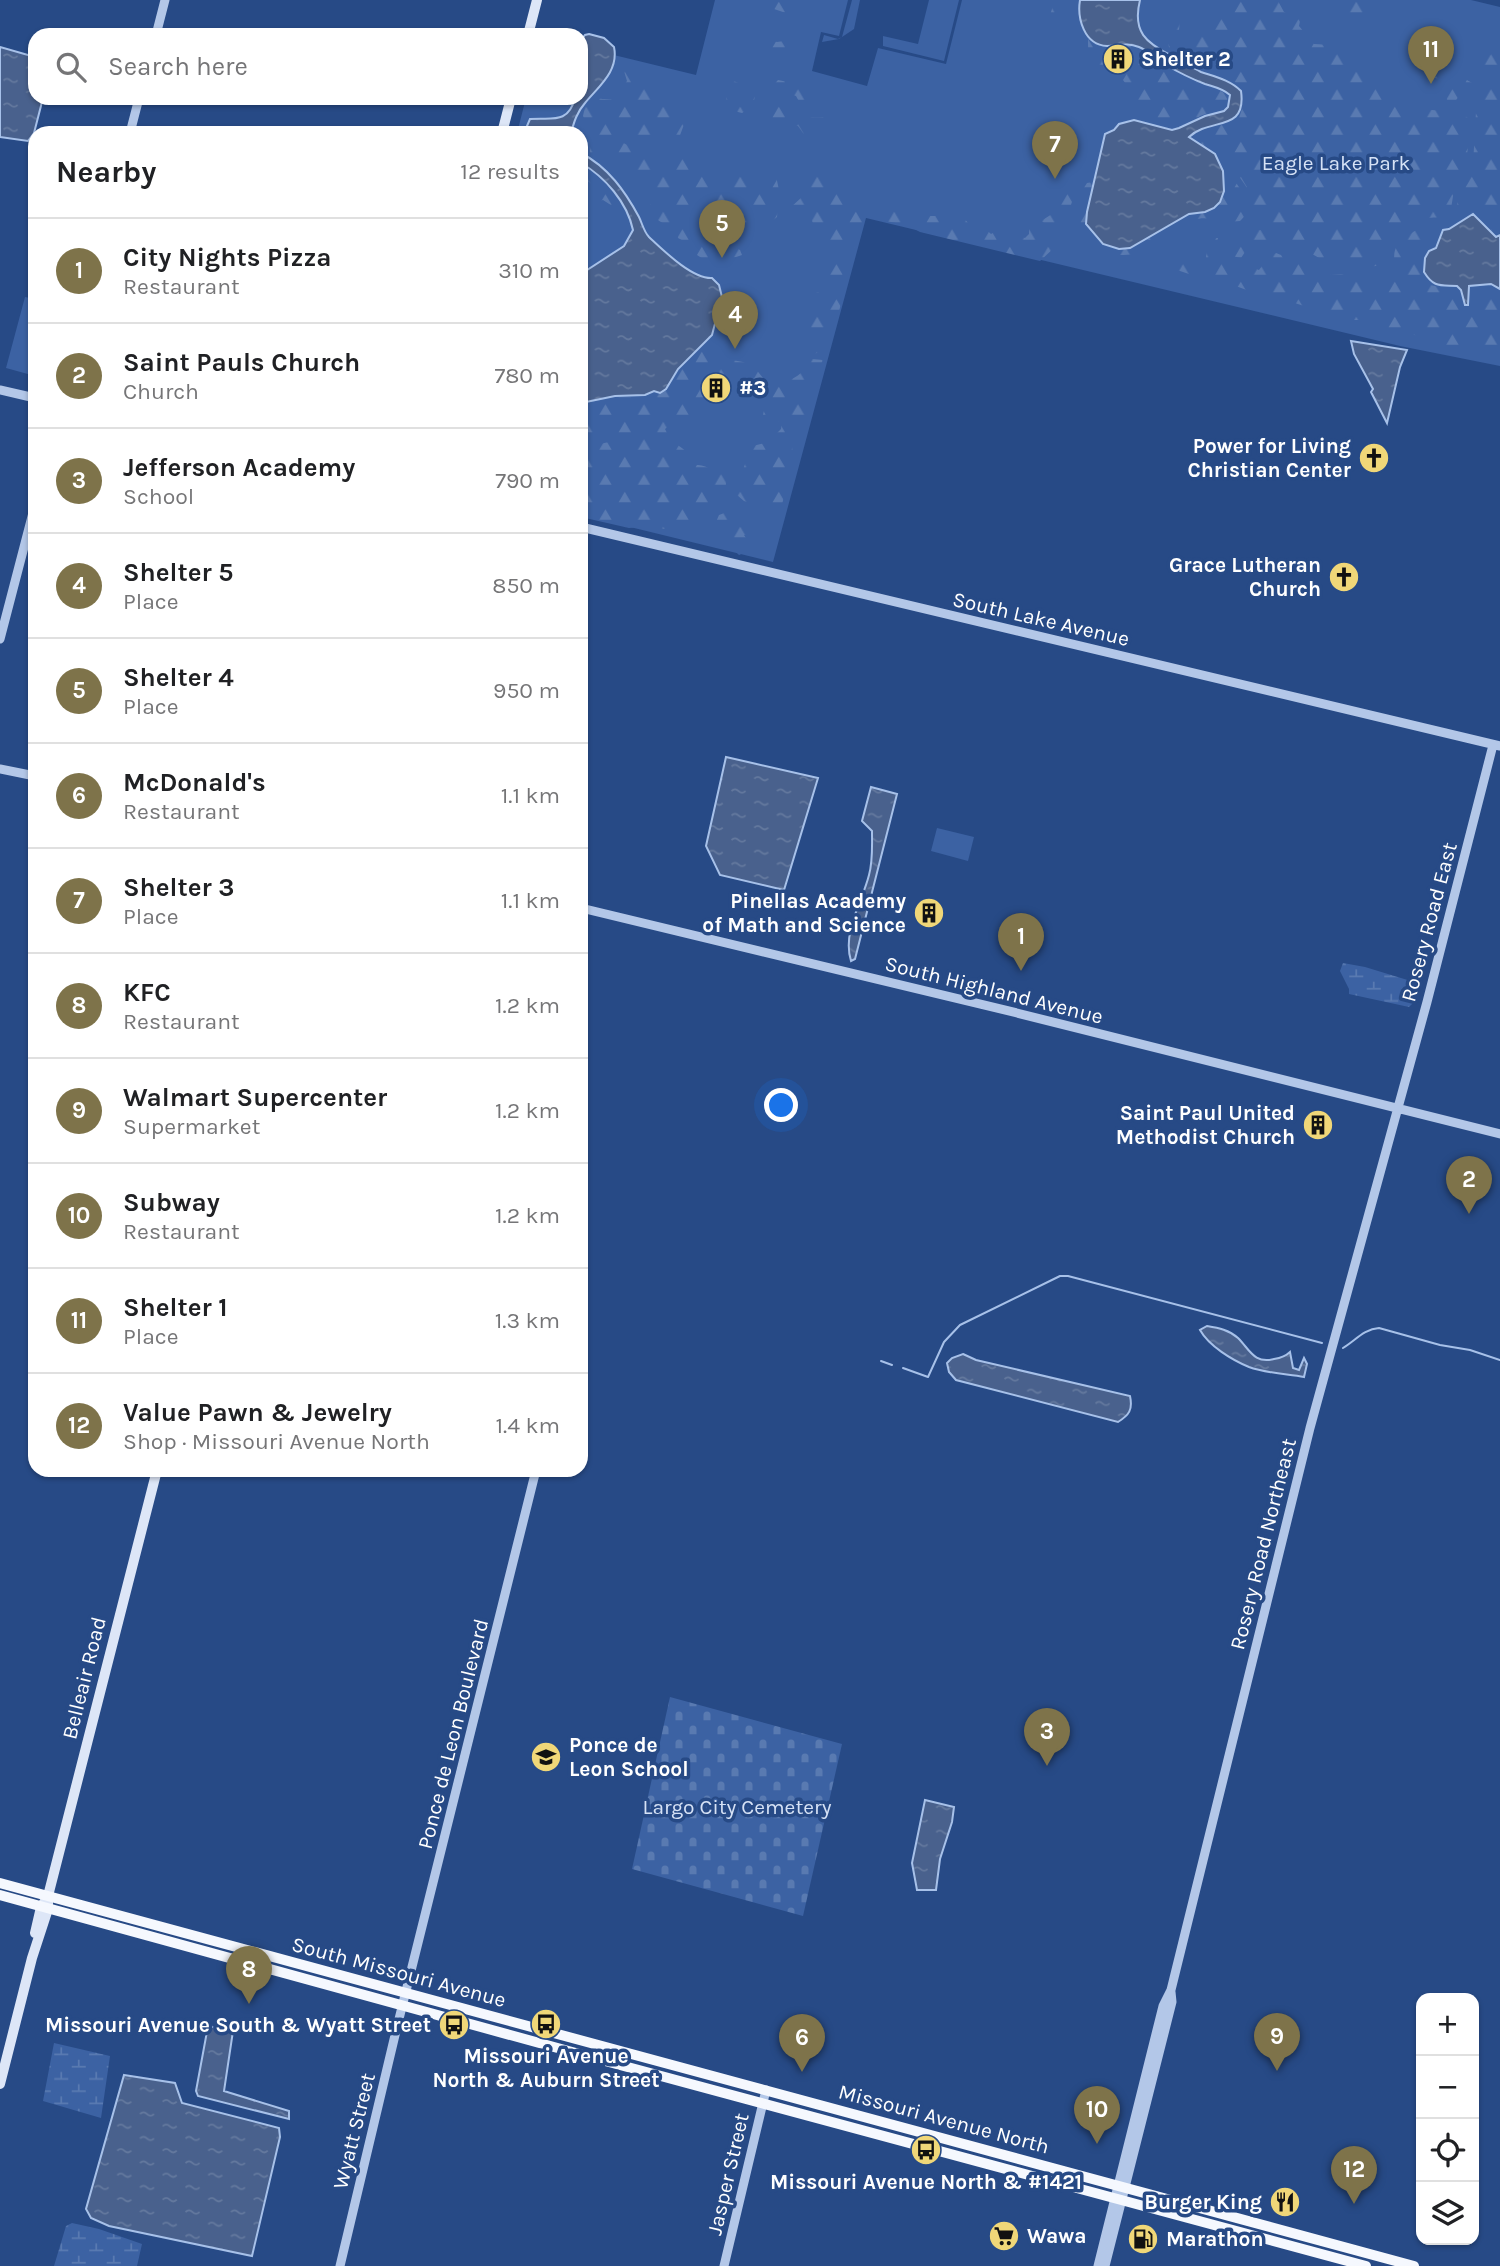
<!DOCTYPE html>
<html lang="en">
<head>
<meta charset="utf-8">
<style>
  body { margin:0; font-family:Karla,sans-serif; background:#f2f2f2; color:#202124 }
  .controls { position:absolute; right:21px; bottom:21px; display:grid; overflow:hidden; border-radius:14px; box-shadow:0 2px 5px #0004 }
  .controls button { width:63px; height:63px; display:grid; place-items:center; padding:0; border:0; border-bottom:2px solid #e0e0e0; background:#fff; color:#202124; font:35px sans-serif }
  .you { position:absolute; left:782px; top:1106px; width:24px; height:24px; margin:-18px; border:5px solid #fff; border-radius:50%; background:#1a73e8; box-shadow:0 0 0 10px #1a73e833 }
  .badge { display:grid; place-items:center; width:46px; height:46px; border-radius:50%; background:#7e734a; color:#fff; font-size:23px; font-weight:700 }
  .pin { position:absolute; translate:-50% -58px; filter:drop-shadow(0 2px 4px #0008) }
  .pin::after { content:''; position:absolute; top:37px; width:24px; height:21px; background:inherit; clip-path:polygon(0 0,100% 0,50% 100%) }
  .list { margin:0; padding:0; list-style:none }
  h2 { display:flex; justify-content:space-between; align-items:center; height:91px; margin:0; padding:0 28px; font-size:30px }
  h2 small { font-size:23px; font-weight:400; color:#757577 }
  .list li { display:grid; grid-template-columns:46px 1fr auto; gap:21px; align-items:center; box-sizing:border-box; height:105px; padding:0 28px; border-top:2px solid #e0e0e0 }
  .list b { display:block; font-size:26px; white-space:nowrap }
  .list p { margin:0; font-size:23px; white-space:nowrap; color:#757577 }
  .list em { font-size:23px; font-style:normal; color:#757577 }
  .icon { flex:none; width:38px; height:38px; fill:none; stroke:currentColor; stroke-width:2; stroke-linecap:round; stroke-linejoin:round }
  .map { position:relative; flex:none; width:1500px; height:2266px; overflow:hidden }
  .search { position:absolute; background:#fff; box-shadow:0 2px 5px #0004; left:28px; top:28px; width:560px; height:77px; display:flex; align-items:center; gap:18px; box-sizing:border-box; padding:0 24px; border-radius:21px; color:#757577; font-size:26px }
  .panel { position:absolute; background:#fff; box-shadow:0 2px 5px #0004; left:28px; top:126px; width:560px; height:1351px; border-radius:21px }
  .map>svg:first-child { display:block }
  .green { fill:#3c62a3 }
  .forest { fill:url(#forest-firs) }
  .wetland { fill:url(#wetland-marsh) }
  .cemetery { fill:url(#cemetery-stones) }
  .water { fill:url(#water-ripples); stroke:#a7c1e9; stroke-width:2 }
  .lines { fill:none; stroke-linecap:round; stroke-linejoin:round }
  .stream { stroke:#a7c1e9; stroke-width:2 }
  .tertiary { stroke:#b3c7e8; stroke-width:9 }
  .secondary { stroke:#dde6f7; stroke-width:10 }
  .primary { stroke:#f5f8fe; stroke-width:10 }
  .labels { text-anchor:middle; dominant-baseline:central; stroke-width:7; stroke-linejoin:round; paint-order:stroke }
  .poi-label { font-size:21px; font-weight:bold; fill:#fff; stroke:#274a86; text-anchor:end }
  .park-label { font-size:21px; fill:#d6e2f6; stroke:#274a86 }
  .street-label { font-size:21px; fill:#fff; stroke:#274a86 }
</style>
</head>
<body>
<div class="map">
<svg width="1500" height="2266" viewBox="0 0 1500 2266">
  <defs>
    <pattern id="forest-firs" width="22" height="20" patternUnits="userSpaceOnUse" patternTransform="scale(1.75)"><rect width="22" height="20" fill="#3c62a3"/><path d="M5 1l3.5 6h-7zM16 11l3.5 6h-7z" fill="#597ab1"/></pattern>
    <pattern id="wetland-marsh" width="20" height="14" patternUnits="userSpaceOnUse" patternTransform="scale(1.75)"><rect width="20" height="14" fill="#3c62a3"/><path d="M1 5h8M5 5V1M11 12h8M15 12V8" fill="none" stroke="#597ab1"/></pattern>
    <pattern id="cemetery-stones" width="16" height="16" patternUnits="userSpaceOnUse" patternTransform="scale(1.75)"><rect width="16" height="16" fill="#3c62a3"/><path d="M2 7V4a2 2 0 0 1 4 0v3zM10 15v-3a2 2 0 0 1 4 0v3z" fill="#597ab1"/></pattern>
    <pattern id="water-ripples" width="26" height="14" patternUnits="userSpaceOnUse" patternTransform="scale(1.75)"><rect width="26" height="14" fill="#49618d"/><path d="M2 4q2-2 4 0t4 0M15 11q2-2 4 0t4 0" fill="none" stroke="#64799e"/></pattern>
  </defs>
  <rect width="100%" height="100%" fill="#274a86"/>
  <path class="green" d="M715 0H848L839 36 821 32 812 71 867 86 878 48 946 64 962 0H1471L1500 7V366L1400 346 866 218 773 562 581 515V133H517L526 98H581V47L696 75Z
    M852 0H860L854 29 839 39 822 42 824 35 838 39 842 37Z
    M929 0H959L944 61 883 46V36L918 44Z
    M25 297 35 299V376L6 368Z
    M937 828 974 837 968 861 931 851Z"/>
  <path class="forest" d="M764 0 788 2 792 11 789 14 774 9 767 17 759 16 756 12Z
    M1055 0H1065C1064 13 1064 29 1049 33L1050 15Z
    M1220 0 1278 1 1284 12 1300 14 1307 20 1300 21 1299 26 1314 44 1332 45C1338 52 1341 61 1349 65 1359 71 1372 70 1381 76 1391 82 1385 94 1404 96L1408 102 1423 103V109C1443 113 1449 104 1468 118L1463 135 1468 146 1466 165 1462 179 1454 190 1450 215C1443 218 1436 217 1428 218 1403 222 1391 236 1387 259L1381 265 1364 268 1353 267 1337 261 1326 262 1307 251 1304 245 1279 234 1268 226 1252 222C1257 186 1238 184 1228 155 1216 153 1200 146 1191 137L1198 131 1238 121 1245 100 1242 86C1223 74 1185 69 1171 52 1168 48 1169 42 1167 36 1165 29 1165 27 1169 21L1180 20 1178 40 1182 45C1190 39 1197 35 1194 24 1205 20 1217 12 1220 0Z
    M1317 0H1375L1376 7 1371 22 1365 26 1345 17 1329 14Z
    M1079 21C1084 36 1094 43 1109 48L1108 54 1110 64 1101 77C1088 66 1088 54 1088 38L1080 30Z
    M759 36 777 42 784 41 787 47 786 52 792 55C785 56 782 54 775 52 767 50 760 52 751 49V46Z
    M1128 45C1143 50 1154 60 1167 68 1185 79 1207 84 1225 93L1228 96 1226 107C1218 112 1209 112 1200 116 1197 118 1194 121 1191 122 1174 129 1158 126 1142 119L1150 120C1149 111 1144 103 1134 101L1132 85 1128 87 1123 80 1131 67 1133 55 1126 50 1111 48Z
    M1500 48V103L1481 106 1464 95 1459 96 1454 103 1447 100 1441 79 1435 78 1440 68 1456 67 1463 74 1465 79 1474 84 1479 83 1485 58Z
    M629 63 636 66 638 72 663 89 660 94 653 93 651 107 667 106 682 109 686 119 679 138 673 143 657 132C645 142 626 141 612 134L613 139C639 148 668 170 688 141L695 145 692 166 711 176 723 178 732 172 758 179 768 175 776 176 779 190 777 217 763 228 751 220 748 222V231L751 235 752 243 759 246 758 252C744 251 735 238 721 235 720 222 709 212 696 211L694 226 698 230 710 234 740 250 742 255 733 258 720 248 713 253 712 259 719 265 714 266 697 255 691 245 678 238 676 231 651 216C648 205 653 197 651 188 649 179 641 177 635 172 633 170 631 165 628 163 617 154 603 159 590 153L589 129 583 116 585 106 591 99C620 97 608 108 627 81L624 71Z
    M731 80 756 90 753 106 742 113C724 109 723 95 731 80Z
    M778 80 808 86 820 93V103L813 107 801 105 796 96 771 88Z
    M782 102C800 119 809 119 833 116 830 135 824 130 811 138L803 133 798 126 772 120 771 113 774 105Z
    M1500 108V233L1496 235 1475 214 1471 212 1466 215 1461 214 1457 208 1458 198 1473 165 1476 112 1493 111Z
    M581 163 618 199 620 207 617 209 603 200 596 202 593 185 581 176Z
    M816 167 827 182 834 184 848 198 878 212 911 207 929 216H939L951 220 962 216 969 224H980L991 234C1005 226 1011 233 1025 238L1029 234V227L1039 226 1053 232 1055 247 1040 261 920 232 907 225 864 217C861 226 860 236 857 244 854 250 847 254 845 261 842 272 842 283 842 294 842 309 828 350 813 355L810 326 813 294 818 292 823 296 831 289 826 270 833 260 832 253 823 246H816L815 227 811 219H796L790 216V208L802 197C806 184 802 174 816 167Z
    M1228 172C1238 187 1258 205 1240 221 1234 221 1225 223 1219 221 1209 218 1203 217 1193 220 1187 222 1184 226 1180 229 1168 238 1151 249 1137 253 1116 260 1071 248 1078 219 1082 207 1079 193 1087 183L1093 182 1086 207V224C1092 230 1096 240 1104 245 1138 266 1172 207 1205 213 1228 203 1222 194 1225 174Z
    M1072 173 1079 175V179L1062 234 1041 221 1052 214 1041 203 1043 199 1058 198 1065 180Z
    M1422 226H1432L1441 228C1429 250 1410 262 1430 285L1450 289 1464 307H1471L1481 287H1494L1500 292V352H1487L1476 347H1442L1410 333 1379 328 1359 320H1349L1285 300 1272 294 1252 292 1206 275H1192L1174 269 1170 262 1174 259 1205 266 1208 241 1213 238H1218L1216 245 1235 261 1259 270 1269 257 1276 253 1281 255 1286 263C1301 260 1320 265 1331 275 1356 272 1371 283 1396 270 1389 242 1403 240 1422 226Z
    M1241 230H1261L1270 241V247L1261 244 1254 253 1245 252 1241 258 1232 256 1233 242 1229 236 1232 233Z
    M702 349 721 358 743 362 755 368 763 378 759 390 749 387 752 383 748 377 741 379 734 373 715 378 706 390 707 400 710 402C703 421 695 427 675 421L665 429 672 443C681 445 685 452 693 456L692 462 697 465C706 464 717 474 727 476L725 491C712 498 712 516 696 515L690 520 688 529 681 532 649 526 629 528 581 517V459L595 445 609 442 601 424 593 434H583L585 420 581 415V404L610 397H645L652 394H658L668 388 677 370Z
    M812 359 823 360 807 392 808 421 803 430 798 429 792 442 793 462 784 473 783 483 787 485 778 520 766 514 762 492 755 494 753 504 744 501 737 495C744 483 741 483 743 471 745 461 750 457 748 447L765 443 772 449 778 443 775 435 781 429 782 422 771 421 766 426 762 419 767 398 777 382C793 382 804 373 812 359Z
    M727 512 735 516 744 514C753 520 754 524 751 534L744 535 753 549 739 555 731 547 733 539 728 529 722 530 716 522 719 515Z"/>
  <path class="wetland" d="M1343 963 1365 967 1414 982 1416 983 1413 1003 1409 1007 1349 994V989L1340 971Z
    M54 2043 110 2056 101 2118 43 2101Z
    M72 2223 99 2229 142 2244 137 2266H54L66 2226Z"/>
  <path class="cemetery" d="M670 1697 842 1744 803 1916 632 1869Z"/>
  <path class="water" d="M1080 0H1140C1132 32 1146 43 1172 56 1182 61 1191 67 1201 72 1216 77 1230 80 1241 91 1247 133 1210 117 1189 137L1215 154 1223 171 1224 191 1220 202 1214 208 1205 212 1189 214 1130 248 1119 249 1103 244 1086 224 1087 212 1105 134 1114 130 1119 124 1134 120 1172 130 1179 128 1205 116 1224 111 1228 107 1230 95C1222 88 1214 87 1205 84 1192 79 1178 72 1166 65 1156 59 1149 51 1139 47 1126 42 1119 46 1107 46 1084 45 1077 18 1080 0Z
    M589 34 604 38 614 47C619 71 599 86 585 103 577 112 574 122 571 133H524L530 119C551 117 568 125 575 98H581V40L585 35Z
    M0 47 35 57V98H43L34 133 28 141 0 137Z
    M581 153C608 167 625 191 639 217 642 223 644 232 649 237 663 250 692 279 712 278L719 285 722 297 712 335 678 369 666 389 660 393 654 391 645 395 615 396 581 403V274L624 246 633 230C627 202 605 177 581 163Z
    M1473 214 1496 237 1500 235V289L1491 284 1469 286 1468 305H1465L1461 290 1457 286C1440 285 1434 288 1424 272L1425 258 1429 251 1436 248 1443 230 1449 229Z
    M1351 341 1407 350 1400 367 1387 423 1371 392 1373 389 1354 354Z
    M726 757 818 778 784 890 720 875 706 846Z
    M871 787 897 794 855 959 851 961C842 932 862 903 869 875 873 861 872 846 872 831L862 821Z
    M1207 1326C1219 1328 1229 1330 1238 1338 1250 1350 1254 1364 1274 1359 1280 1358 1285 1357 1290 1352L1293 1368 1299 1370 1304 1358 1307 1364 1304 1377C1287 1374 1265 1373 1249 1367 1232 1360 1209 1346 1200 1330Z
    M963 1354 976 1360 1130 1396C1133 1410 1129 1415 1118 1422L956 1380 949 1372 947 1363 952 1358Z
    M925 1800 954 1807 952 1822 940 1859 936 1890H917L912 1863Z
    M208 2026 233 2031 224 2091 289 2111V2119L198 2096 196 2091Z
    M124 2075 175 2083 182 2103 279 2128 280 2137 252 2256 109 2226 91 2218 86 2209Z"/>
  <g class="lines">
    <path class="stream" d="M1343 1348C1355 1341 1364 1329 1379 1328L1440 1345 1470 1350 1500 1360
      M881 1361 892 1365
      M903 1368 928 1377 944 1342 960 1325 1060 1276H1068L1322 1343"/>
    <path class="tertiary" d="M156 35 165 0
      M130 133 139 98
      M0 390 35 398
      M581 527 1500 746
      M0 639 35 505
      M0 769 35 776
      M581 908 1017 1013 1500 1134
      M340 2266 396 2031 536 1470
      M724 2266 766 2090
      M1098 2266 1163 2006 1171 1990 1310 1428 1427 1002 1493 745
      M1105 2266 1172 2002 1171 1992"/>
    <path class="secondary" d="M528 35 537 0
      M502 133 511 98
      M35 1933 41 1907 45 1901
      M0 2084 32 1958 48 1909V1896L157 1470"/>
    <path class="primary" d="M0 1883 1414 2266
      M0 1895 583 2055 1366 2266"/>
  </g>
  <defs>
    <g id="building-disc" transform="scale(1.575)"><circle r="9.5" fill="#f0d778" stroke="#274a86"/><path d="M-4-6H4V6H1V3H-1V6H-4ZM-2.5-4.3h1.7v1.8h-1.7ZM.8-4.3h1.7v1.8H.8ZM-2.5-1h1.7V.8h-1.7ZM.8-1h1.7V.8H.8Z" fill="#111"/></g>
    <g id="church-disc" transform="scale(1.575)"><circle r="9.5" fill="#f0d778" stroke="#274a86"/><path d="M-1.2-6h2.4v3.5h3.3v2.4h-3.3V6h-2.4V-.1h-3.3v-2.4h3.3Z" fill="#111"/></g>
    <g id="school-disc" transform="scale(1.575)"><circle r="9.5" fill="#f0d778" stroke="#274a86"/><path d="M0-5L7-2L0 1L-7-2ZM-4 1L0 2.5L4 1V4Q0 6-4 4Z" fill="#111"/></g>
    <g id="bus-disc" transform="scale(1.575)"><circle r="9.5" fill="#f0d778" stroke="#274a86"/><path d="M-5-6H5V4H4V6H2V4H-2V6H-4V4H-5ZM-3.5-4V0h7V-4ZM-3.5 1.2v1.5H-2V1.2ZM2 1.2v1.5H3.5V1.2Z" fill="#111"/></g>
    <g id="restaurant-disc" transform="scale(1.575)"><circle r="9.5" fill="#f0d778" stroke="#274a86"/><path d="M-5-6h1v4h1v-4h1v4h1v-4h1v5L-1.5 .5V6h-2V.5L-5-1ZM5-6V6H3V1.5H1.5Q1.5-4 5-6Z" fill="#111"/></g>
    <g id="supermarket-disc" transform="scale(1.575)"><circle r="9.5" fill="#f0d778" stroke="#274a86"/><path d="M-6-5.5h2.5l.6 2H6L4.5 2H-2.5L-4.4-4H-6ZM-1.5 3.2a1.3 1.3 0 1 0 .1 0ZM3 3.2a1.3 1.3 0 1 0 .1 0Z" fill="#111"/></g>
    <g id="fuel-disc" transform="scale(1.575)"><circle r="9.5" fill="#f0d778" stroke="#274a86"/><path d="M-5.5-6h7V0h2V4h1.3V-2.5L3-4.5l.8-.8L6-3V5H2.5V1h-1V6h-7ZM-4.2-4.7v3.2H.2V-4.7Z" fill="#111"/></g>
  </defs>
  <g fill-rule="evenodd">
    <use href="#building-disc" x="1118" y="59"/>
    <use href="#building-disc" x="716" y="388"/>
    <use href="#church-disc" x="1374" y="458"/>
    <use href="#church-disc" x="1344" y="577"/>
    <use href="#building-disc" x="929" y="913"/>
    <use href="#building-disc" x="1318" y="1125"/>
    <use href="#school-disc" x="546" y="1757"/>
    <use href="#bus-disc" x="546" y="2024"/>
    <use href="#bus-disc" x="454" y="2025"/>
    <use href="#bus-disc" x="926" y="2150"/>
    <use href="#restaurant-disc" x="1285" y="2202"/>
    <use href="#supermarket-disc" x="1004" y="2236"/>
    <use href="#fuel-disc" x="1143" y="2239"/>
  </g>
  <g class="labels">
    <g class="poi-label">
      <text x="1141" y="59" text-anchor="start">Shelter 2</text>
      <text x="739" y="388" text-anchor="start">#3</text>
      <text x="1351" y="446">Power for Living<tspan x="1351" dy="24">Christian Center</tspan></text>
      <text x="1321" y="565">Grace Lutheran<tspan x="1321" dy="24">Church</tspan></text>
      <text x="906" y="901">Pinellas Academy<tspan x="906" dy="24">of Math and Science</tspan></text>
      <text x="1295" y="1113">Saint Paul United<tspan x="1295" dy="24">Methodist Church</tspan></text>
      <text x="569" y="1745" text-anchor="start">Ponce de<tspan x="569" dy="24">Leon School</tspan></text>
      <text x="431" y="2025">Missouri Avenue South &amp; Wyatt Street</text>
      <text x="546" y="2056" text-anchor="middle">Missouri Avenue<tspan x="546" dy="24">North &amp; Auburn Street</tspan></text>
      <text x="926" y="2182" text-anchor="middle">Missouri Avenue North &amp; #1421</text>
      <text x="1262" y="2202">Burger King</text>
      <text x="1027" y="2236" text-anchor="start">Wawa</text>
      <text x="1166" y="2239" text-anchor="start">Marathon</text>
    </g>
    <g class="park-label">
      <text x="1336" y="163">Eagle Lake Park</text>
      <text x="737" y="1807">Largo City Cemetery</text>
    </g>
    <g class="street-label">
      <text transform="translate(1041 619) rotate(13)">South Lake Avenue</text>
      <text transform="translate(1429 922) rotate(-75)">Rosery Road East</text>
      <text transform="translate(994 990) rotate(14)">South Highland Avenue</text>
      <text transform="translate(1263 1544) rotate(-76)">Rosery Road Northeast</text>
      <text transform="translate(84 1678) rotate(-76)">Belleair Road</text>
      <text transform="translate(453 1734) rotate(-76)">Ponce de Leon Boulevard</text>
      <text transform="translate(399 1972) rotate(15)">South Missouri Avenue</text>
      <text transform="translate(944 2119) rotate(15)">Missouri Avenue North</text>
      <text transform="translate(354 2131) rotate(-76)">Wyatt Street</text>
      <text transform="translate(728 2174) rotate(-77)">Jasper Street</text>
    </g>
  </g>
</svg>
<div class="controls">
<button>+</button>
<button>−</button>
<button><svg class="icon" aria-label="locate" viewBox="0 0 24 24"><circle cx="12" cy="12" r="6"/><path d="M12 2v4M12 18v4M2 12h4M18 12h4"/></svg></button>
<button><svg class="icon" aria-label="layers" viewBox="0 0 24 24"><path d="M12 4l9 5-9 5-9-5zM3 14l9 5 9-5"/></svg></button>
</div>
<div class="you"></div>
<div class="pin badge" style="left:1021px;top:971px">1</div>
<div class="pin badge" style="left:1469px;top:1214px">2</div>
<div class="pin badge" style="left:1047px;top:1766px">3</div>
<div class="pin badge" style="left:735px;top:349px">4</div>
<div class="pin badge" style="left:722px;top:258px">5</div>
<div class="pin badge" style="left:802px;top:2072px">6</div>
<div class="pin badge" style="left:1055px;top:179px">7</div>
<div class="pin badge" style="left:249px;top:2004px">8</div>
<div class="pin badge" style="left:1277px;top:2071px">9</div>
<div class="pin badge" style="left:1097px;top:2144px">10</div>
<div class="pin badge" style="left:1431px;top:84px">11</div>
<div class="pin badge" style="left:1354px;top:2204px">12</div>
<div class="search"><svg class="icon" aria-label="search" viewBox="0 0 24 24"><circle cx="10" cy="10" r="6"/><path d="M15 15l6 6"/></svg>Search here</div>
<section class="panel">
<h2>Nearby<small>12 results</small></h2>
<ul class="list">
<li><span class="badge">1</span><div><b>City Nights Pizza</b><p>Restaurant</p></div><em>310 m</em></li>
<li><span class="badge">2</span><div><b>Saint Pauls Church</b><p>Church</p></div><em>780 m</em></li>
<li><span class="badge">3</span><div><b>Jefferson Academy</b><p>School</p></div><em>790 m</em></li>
<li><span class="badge">4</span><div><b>Shelter 5</b><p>Place</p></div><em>850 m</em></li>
<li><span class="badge">5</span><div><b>Shelter 4</b><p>Place</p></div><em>950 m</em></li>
<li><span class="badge">6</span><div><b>McDonald's</b><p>Restaurant</p></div><em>1.1 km</em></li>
<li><span class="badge">7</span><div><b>Shelter 3</b><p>Place</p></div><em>1.1 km</em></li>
<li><span class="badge">8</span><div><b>KFC</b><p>Restaurant</p></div><em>1.2 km</em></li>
<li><span class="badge">9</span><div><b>Walmart Supercenter</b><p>Supermarket</p></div><em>1.2 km</em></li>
<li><span class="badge">10</span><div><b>Subway</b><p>Restaurant</p></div><em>1.2 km</em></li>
<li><span class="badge">11</span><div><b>Shelter 1</b><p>Place</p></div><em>1.3 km</em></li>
<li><span class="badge">12</span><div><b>Value Pawn &amp; Jewelry</b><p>Shop · Missouri Avenue North</p></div><em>1.4 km</em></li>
</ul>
</section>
</div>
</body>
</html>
